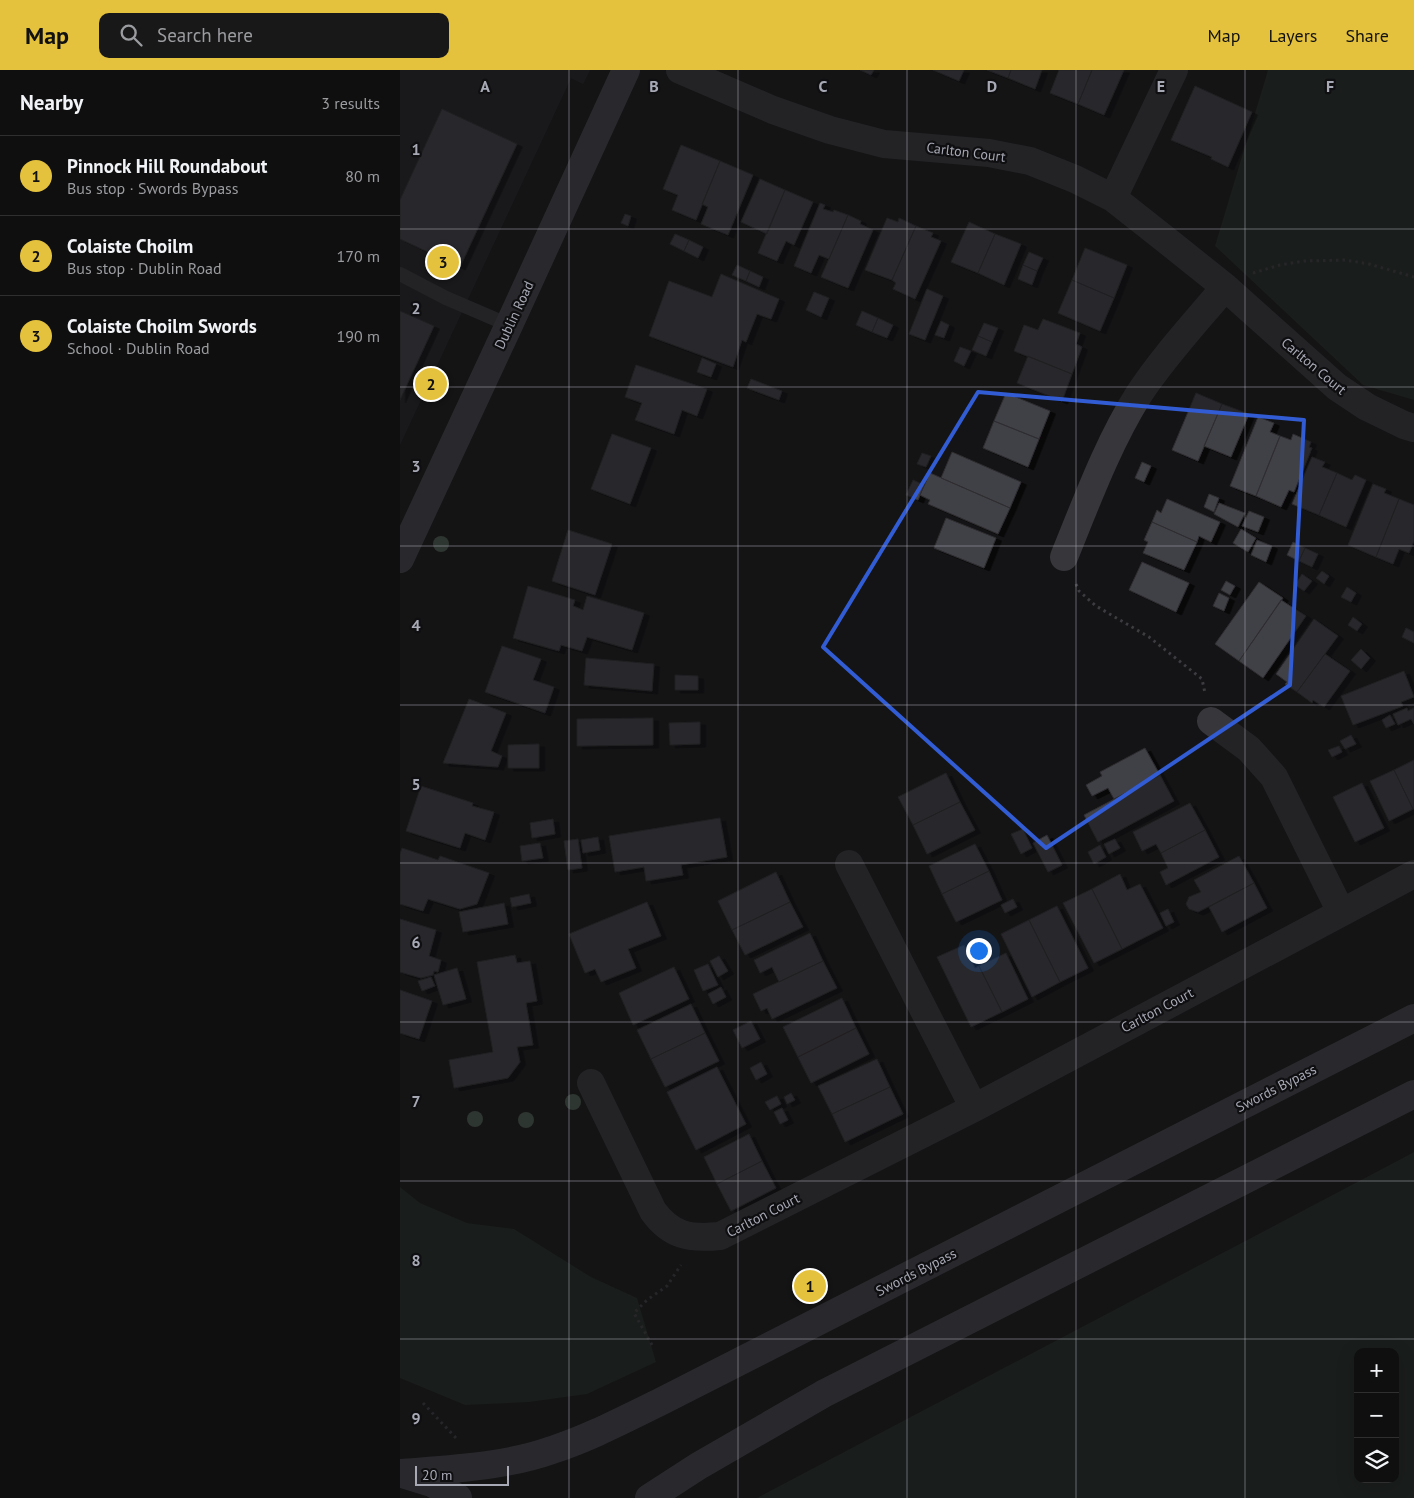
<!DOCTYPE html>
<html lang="en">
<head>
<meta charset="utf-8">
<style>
  body { margin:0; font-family:"PT Sans",sans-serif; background:#181819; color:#f1f3f6 }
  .controls { position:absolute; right:15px; bottom:15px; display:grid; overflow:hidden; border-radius:10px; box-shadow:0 5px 20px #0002 }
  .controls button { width:45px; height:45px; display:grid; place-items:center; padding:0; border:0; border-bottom:1px solid #2f2f30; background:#0f0f10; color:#f1f3f6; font:25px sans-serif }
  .scale { position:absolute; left:15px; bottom:12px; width:94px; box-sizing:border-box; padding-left:5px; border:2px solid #a7a9b5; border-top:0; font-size:14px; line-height:18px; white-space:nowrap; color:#a7a9b5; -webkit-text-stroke:4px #0f0f11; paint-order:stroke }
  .you { position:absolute; left:578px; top:880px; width:18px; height:18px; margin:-12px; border:4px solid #fff; border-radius:50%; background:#1a73e8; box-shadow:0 0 0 8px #1a73e833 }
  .badge { display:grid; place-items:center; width:32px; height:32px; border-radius:50%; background:#e4c23e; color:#111; font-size:16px; font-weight:700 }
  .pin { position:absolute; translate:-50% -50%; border:2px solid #fff; box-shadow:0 1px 5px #0006 }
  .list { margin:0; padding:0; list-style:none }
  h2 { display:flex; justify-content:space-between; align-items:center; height:65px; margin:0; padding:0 20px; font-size:21px }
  h2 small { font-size:16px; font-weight:400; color:#9b9c9f }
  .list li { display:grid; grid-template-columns:32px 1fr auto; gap:15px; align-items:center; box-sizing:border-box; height:80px; padding:0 20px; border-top:1px solid #2f2f30 }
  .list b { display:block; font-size:19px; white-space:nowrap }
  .list p { margin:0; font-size:16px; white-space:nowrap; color:#9b9c9f }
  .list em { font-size:16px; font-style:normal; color:#9b9c9f }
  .icon { flex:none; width:28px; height:28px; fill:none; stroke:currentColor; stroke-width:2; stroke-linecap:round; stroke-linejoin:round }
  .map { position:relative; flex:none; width:1014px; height:1428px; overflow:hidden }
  header { display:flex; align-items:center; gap:30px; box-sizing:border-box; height:70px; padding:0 25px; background:#e4c23e; color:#111 }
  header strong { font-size:24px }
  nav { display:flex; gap:28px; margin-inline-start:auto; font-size:18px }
  .search { width:350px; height:45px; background:#181819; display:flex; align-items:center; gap:12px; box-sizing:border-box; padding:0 18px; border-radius:10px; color:#9b9c9f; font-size:19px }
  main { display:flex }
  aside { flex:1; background:#0f0f10 }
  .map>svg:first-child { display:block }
  .built { fill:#212023 }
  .green { fill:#212822; fill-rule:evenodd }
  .building { fill:#414146; stroke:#2f2e32; filter:url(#shadow) }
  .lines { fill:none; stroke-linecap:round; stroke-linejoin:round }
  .path { stroke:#3c3c41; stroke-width:3; stroke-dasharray:2.5 4; stroke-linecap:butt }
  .service { stroke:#36363b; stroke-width:14 }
  .minor { stroke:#36363b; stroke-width:28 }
  .secondary { stroke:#44444a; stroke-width:28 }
  .tree { fill:#4f6053 }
  .marked { fill:none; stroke:#325cd3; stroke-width:4; stroke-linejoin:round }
  .grid { fill:none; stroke:#a7a9b5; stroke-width:1; stroke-opacity:0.55 }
  .labels { text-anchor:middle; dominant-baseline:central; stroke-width:4.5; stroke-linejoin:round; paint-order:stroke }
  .street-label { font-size:14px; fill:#a7a9b5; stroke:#0f0f11 }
  .grid-label { font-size:16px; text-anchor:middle; font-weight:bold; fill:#a7a9b5; stroke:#0f0f11; stroke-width:4.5; stroke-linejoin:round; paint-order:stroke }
</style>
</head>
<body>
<header>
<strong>Map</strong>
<div class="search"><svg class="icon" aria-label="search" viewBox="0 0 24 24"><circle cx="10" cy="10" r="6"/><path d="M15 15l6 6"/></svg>Search here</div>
<nav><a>Map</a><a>Layers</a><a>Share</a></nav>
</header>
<main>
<aside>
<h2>Nearby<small>3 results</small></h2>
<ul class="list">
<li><span class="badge">1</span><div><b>Pinnock Hill Roundabout</b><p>Bus stop · Swords Bypass</p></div><em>80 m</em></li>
<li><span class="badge">2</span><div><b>Colaiste Choilm</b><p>Bus stop · Dublin Road</p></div><em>170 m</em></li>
<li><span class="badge">3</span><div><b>Colaiste Choilm Swords</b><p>School · Dublin Road</p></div><em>190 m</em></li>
</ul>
</aside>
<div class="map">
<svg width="1014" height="1428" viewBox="0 0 1014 1428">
  <defs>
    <filter id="shadow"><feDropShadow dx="5.5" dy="3" stdDeviation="0" flood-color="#0009"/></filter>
  </defs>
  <rect width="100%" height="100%" fill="#141416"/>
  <path class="built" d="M0 0H190L183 14 171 8 0 375Z"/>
  <path class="green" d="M868 0H1014V330L963 315 815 176Z
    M1014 1082V1428H357L1001 1089ZM958 1282H995V1409H958Z
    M0 1117 20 1133 67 1153 114 1159 191 1207 237 1228 256 1292 187 1324 129 1332 65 1335 0 1308Z"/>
  <path class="building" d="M460 0H474L471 5Z
    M533 0H564L559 11Z
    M587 0H611L608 8Z
    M611 0H642L635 19 608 8Z
    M659 0H692L678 34 650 23Z
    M692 0H724L704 45 678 34Z
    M795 16 852 42 828 97 811 89 812 87 771 70Z
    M42 39 117 74 60 197 0 169V130Z
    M281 75 320 91 296 150 272 140 278 125 263 119Z
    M320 91 353 105 328 165 301 154 308 137 302 134Z
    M360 109 385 120 367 164 341 152Z
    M385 120 413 132 394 175 386 171 377 191 358 183Z
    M420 133 425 135 423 139 433 142 434 140 448 145 429 189 419 185 411 203 394 196Z
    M225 144 231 146 228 156 221 153Z
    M448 145 461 151 460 154 473 160 448 218 421 207Z
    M487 148 498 152 499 148 516 156 492 210 465 200Z
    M569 152 595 164 578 203 551 192Z
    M516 156 533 163 531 167 541 171 515 229 493 219 496 213 492 210Z
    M275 164 289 170 284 181 270 174Z
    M595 164 621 174 604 215 578 203Z
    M289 170 303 177 298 188 284 181Z
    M685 178 727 195 714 228 672 210Z
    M629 182 643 188 637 201 623 195Z
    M337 195 350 201 346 211 332 205Z
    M623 195 637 201 632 215 618 209Z
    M350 201 363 207 359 217 346 211Z
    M321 204 379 229 371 249 357 244 346 272 342 270 333 297 249 266 269 211 312 227Z
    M672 210 714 228 700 261 658 243Z
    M527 219 543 226 525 270 509 264Z
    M414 222 429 228 421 247 406 240Z
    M0 241 34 256 0 330Z
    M462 241 478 248 472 262 456 255Z
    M478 248 493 255 487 268 472 262Z
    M643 249 680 263 676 274 682 277 672 304 614 281 624 255 638 260Z
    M541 251 549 255 544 268 535 265Z
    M584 253 598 258 592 272 578 266Z
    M578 266 592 272 586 286 572 280Z
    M560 277 571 281 564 296 554 291Z
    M628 286 672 304 662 331 617 313Z
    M302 288 316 294 311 307 297 302Z
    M236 295 307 319 297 346 282 340 274 364 235 350 242 333 225 327Z
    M351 309 382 321 379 330 347 318Z
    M606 323 650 341 639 369 594 351Z
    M796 323 822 334 798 391 772 380Z
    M822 334 849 344 831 387 804 376Z
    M858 347 874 353 870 362 880 366 856 426 830 416Z
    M594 351 639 369 628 397 583 378Z
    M212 364 251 378 230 434 191 419Z
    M893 364 911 372 909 377 912 378 894 422 889 420 881 437 856 426 880 366 891 370Z
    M552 382 621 412 610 438 541 408Z
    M522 383 531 386 526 397 517 394Z
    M912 387 925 392 922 397 937 403 919 445 892 434Z
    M742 392 751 396 744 412 735 408Z
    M530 403 610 438 598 464 528 434 530 430 520 425Z
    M937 403 952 410 955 405 966 410 946 457 919 445Z
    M513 410 524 415 518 430 506 425Z
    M973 414 986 419 984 423 999 429 976 487 948 475Z
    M809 424 819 428 814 442 804 437Z
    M767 429 820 452 811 472 799 466 797 472 752 452 757 440 761 443Z
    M999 429 1014 435V471L1009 483 999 479 993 494 976 487Z
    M819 433 845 443 838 457 814 444Z
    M849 441 864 447 858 462 842 456Z
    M546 448 596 468 584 498 534 478Z
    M752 452 797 472 784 500 743 483 748 472 744 470Z
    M841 459 856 468 848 482 833 473Z
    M168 460 212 474 195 525 152 511Z
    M857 470 872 476 866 492 851 485Z
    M893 472 905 478 899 491 887 485Z
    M905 478 918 484 912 497 899 491Z
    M742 492 789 513 776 542 729 520Z
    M922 501 929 506 924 514 916 508Z
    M902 504 912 511 904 521 895 515Z
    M826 511 835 516 830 525 821 520Z
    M859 512 883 528 839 591 815 574Z
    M128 516 175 530 173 536 183 540 187 526 244 543 232 580 187 567 182 581 161 575 159 581 113 568Z
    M947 517 956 523 951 532 941 527Z
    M819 523 829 528 824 541 813 536Z
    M881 530 906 546 863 608 839 591Z
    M953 547 962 554 957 561 948 555Z
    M914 549 938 566 897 622 885 614 887 612 876 604Z
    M1006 558 1014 562V573L1002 567Z
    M102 576 141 589 133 610 154 617 145 643 85 622Z
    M961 579 970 588 961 599 951 590Z
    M925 584 950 601 924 637 913 630 912 633 897 622Z
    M186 588 254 594 252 621 184 615Z
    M1004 601 1014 627 1001 632 1003 636 953 655 941 626Z
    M275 605 298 606V620H275Z
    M69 629 106 643 91 681 102 686 98 697 43 693Z
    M1007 638 1008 641 1014 638V654L1011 649 998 655 993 644Z
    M990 645 995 654 986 658 982 650Z
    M253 648V675L177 676V649Z
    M300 652V674L270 675 269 653Z
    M951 665 956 674 945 679 940 671Z
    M139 674V698H108V675Z
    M939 676 942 682 932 687 928 680Z
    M745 678 760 705 714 729 708 718 692 726 686 715 702 706 700 702Z
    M1014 690V739H1013L994 700Z
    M994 700 1013 739 989 751 970 711Z
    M546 703 560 732 513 755 498 727Z
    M760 705 774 731 698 772 684 745Z
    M962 713 984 758 955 772 933 727Z
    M21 716 73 733 72 736 94 742 85 770 65 763 60 778 6 761Z
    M560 732 575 760 527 784 513 755Z
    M790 733 805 760 761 783 756 774 742 781 733 762Z
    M320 748 327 787 281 795 283 805 246 811 244 797 215 802 209 766Z
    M153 749 155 764 132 768 130 753Z
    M623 759 632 778 621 784 611 764Z
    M805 760 819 787 766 815 760 802 768 798 761 783Z
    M647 765 662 795 648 802 633 773Z
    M198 767 200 780 183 783 181 770Z
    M178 769 182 798 168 800 164 771Z
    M715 769 720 778 709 784 704 774Z
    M140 773 143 788 122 791 120 776Z
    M575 774 589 801 542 824 529 796Z
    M700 775 706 787 694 794 688 782Z
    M2 778 38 790 40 786 89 803 77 834 60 839 28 829 23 841 0 834V784Z
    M839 786 854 813 798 842 789 839 786 834 789 827 801 822 794 810Z
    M589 801 602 830 556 852 542 824Z
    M376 802 390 832 332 860 318 831Z
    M720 804 727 820 740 814 763 858 722 879 692 819Z
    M854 813 867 838 822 862 809 837Z
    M692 819 722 879 694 893 663 833Z
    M129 824 131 833 112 837 110 828Z
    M613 829 617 837 605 843 601 835Z
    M247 832 261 866 228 879 236 898 201 912 195 899 185 903 169 864Z
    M390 832 403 857 345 885 332 860Z
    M104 833 108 854 63 862 59 842Z
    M657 836 688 898 660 912 629 850Z
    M768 839 774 852 766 856 760 843Z
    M0 849 36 860 29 886 41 890 38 902 34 901 33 905 21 908 0 902Z
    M629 850 660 912 632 927 601 864Z
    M410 863 423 891 379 912 372 897 360 903 354 890Z
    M564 875 575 898 579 896 602 942 571 957 537 887Z
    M606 883 628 929 602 942 579 896Z
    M115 885 117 893 130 891 137 931 126 933 133 975 117 977 120 992 108 1008 54 1018 49 990 93 982 77 892Z
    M319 886 328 901 318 907 310 891Z
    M423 891 437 918 372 949 367 938 361 941 353 924Z
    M308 894 318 915 303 921 294 900Z
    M274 897 289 929 233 955 219 923Z
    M57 898 66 929 43 935 34 905Z
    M31 907 35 916 22 921 18 911Z
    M321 917 326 927 313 934 308 924Z
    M0 920 32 931 19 969 0 963Z
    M442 928 456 958 398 987 383 957Z
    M291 934 305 963 251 989 237 960Z
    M351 951 360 969 342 978 333 960Z
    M456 958 469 984 411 1013 398 987Z
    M305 963 319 991 265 1017 251 989Z
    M477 989 490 1017 432 1044 418 1016Z
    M361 992 367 1004 356 1010 350 998Z
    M317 997 346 1054 296 1080 267 1022Z
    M490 1017 503 1044 445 1072 432 1044Z
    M391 1023 395 1030 387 1034 384 1027Z
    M377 1026 381 1034 370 1040 365 1032Z
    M382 1038 388 1050 380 1054 374 1042Z
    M349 1064 362 1091 317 1114 304 1087Z
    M362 1091 376 1118 331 1141 317 1114Z"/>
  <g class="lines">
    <path class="path" d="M853 203 880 195 904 191 945 190 969 194 1014 207
      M676 514 679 521 696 536 749 567 802 609 805 623
      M252 1275 234 1243 247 1230 267 1216 281 1195
      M23 1333 56 1368"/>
    <path class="service" d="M0 204 46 228 109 255"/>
    <path class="minor" d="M280 0 373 40 430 60 484 74 589 83 630 91 675 109 713 128 770 173 825 217 937 317 967 337 1004 355 1014 358
      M713 128 774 0
      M664 487C686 433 708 373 739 324 764 286 796 252 825 217
      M811 651 849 679 874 707 941 842
      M449 794 574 1038
      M191 1013 253 1141C271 1166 290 1169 320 1166L574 1038 1014 804"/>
    <path class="secondary" d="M0 489 109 255 226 0
      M0 1403C51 1399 104 1397 152 1380 189 1368 223 1350 258 1333L1014 948
      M6 1405 32 1413 58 1428
      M249 1428 300 1395 423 1324 1014 1024"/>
  </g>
  <g class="tree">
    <circle cx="41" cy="474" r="8"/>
    <circle cx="173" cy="1032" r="8"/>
    <circle cx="75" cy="1049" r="8"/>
    <circle cx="126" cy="1050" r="8"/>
  </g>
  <path d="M0 0H1014V1428H0ZM578 322 904 350 890 615 646 778 423 577Z" fill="#141416" fill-opacity=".55" fill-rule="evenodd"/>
  <path class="marked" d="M578 322 904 350 890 615 646 778 423 577Z"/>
  <path class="grid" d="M169 0V1428M338 0V1428M507 0V1428M676 0V1428M845 0V1428M0 159H1014M0 317H1014M0 476H1014M0 635H1014M0 793H1014M0 952H1014M0 1111H1014M0 1269H1014"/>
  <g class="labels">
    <g class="street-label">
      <text transform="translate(566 82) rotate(7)">Carlton Court</text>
      <text transform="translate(114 245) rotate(-65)">Dublin Road</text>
      <text transform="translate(914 296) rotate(40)">Carlton Court</text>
      <text transform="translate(757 940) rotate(-28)">Carlton Court</text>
      <text transform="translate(876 1018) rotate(-27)">Swords Bypass</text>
      <text transform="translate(363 1145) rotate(-27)">Carlton Court</text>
      <text transform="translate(516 1202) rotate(-27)">Swords Bypass</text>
    </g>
  </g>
  <g class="grid-label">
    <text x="85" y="22">A</text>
    <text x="254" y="22">B</text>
    <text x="423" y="22">C</text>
    <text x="592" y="22">D</text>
    <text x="761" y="22">E</text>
    <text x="930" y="22">F</text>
    <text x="16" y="85">1</text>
    <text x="16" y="244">2</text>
    <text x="16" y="402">3</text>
    <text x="16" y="561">4</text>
    <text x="16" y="720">5</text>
    <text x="16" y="878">6</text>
    <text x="16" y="1037">7</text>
    <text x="16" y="1196">8</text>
    <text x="16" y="1354">9</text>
  </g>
</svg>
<div class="controls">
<button>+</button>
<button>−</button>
<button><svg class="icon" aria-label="layers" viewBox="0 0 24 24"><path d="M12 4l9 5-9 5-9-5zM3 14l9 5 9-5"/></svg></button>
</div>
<div class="scale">20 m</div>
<div class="you"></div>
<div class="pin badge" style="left:410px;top:1216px">1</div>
<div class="pin badge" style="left:31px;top:314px">2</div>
<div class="pin badge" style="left:43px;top:192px">3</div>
</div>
</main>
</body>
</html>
